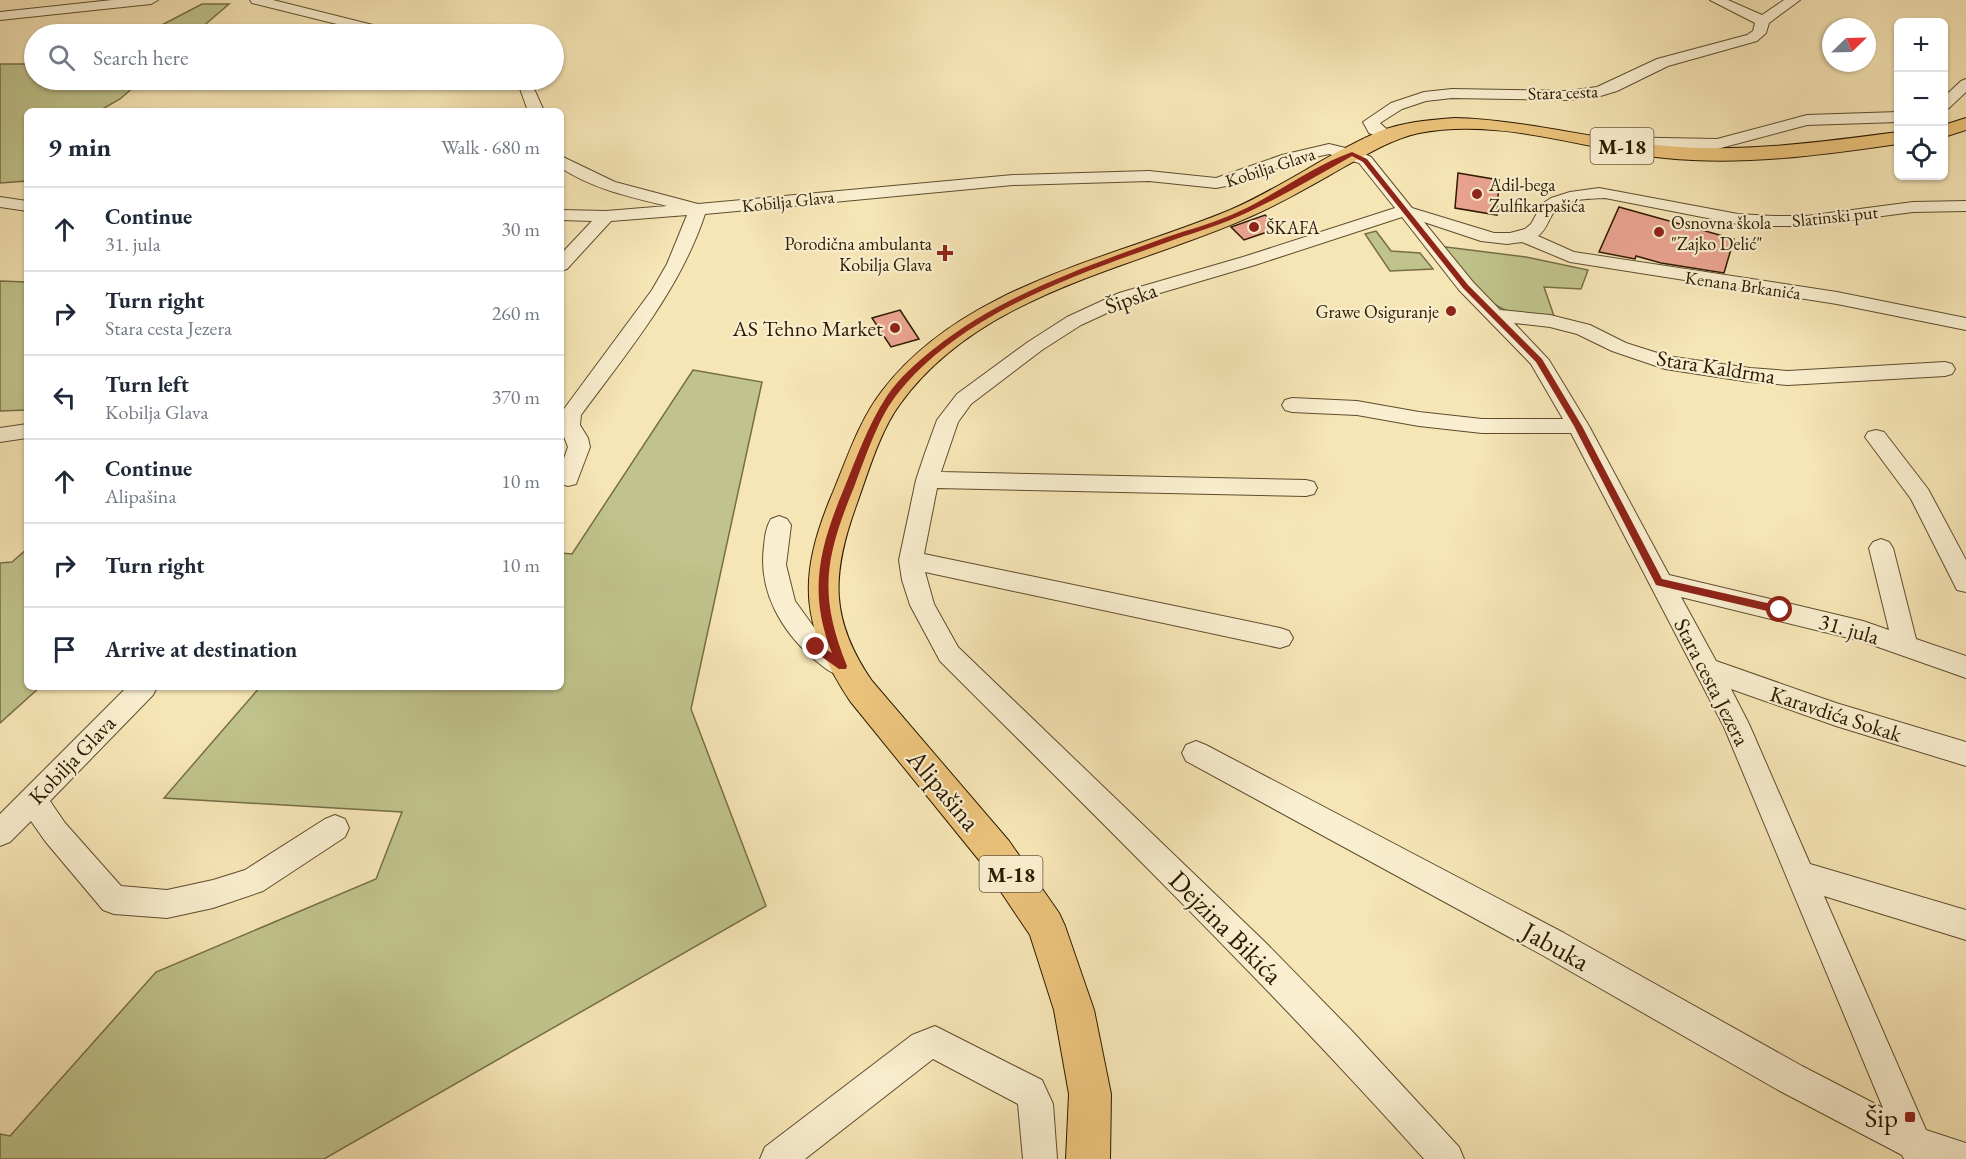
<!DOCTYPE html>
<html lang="en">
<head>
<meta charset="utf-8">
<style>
  body { margin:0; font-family:"EB Garamond",serif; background:#f2f2f3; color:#1f2937 }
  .controls { position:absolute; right:18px; top:18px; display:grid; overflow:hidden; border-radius:9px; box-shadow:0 2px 4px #0004 }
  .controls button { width:54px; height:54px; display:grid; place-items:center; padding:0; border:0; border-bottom:2px solid #e0e1e3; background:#fff; color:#1f2937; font:30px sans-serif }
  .compass { position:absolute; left:1822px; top:18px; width:54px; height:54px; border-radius:50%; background:#fff; box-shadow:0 2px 4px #0004; rotate:67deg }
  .stop { position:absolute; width:18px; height:18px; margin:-14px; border:4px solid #8f2418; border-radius:50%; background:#fff }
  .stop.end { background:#8f2418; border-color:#fff; box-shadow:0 2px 6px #0008 }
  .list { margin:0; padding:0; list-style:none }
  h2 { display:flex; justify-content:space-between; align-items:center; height:78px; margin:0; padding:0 24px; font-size:26px }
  h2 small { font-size:20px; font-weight:400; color:#747a83 }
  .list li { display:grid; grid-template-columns:39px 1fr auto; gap:18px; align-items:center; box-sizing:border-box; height:84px; padding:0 24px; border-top:2px solid #e0e1e3 }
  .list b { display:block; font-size:22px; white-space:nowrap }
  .list p { margin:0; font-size:20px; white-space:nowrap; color:#747a83 }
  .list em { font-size:20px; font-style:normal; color:#747a83 }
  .icon { flex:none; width:33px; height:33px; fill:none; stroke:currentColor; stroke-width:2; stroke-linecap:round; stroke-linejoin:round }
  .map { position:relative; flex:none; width:1966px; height:1159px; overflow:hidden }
  .search { position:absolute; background:#fff; box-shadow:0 2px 4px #0004; left:24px; top:24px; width:540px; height:66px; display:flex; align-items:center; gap:15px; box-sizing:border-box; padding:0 21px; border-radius:33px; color:#747a83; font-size:22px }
  .panel { position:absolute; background:#fff; box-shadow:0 2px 4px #0004; left:24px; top:108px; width:540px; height:582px; border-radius:9px }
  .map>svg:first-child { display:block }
  .green { fill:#c0c38b; stroke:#766e46; stroke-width:1.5 }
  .building { fill:#eaa491; stroke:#2c1a00; stroke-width:1.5 }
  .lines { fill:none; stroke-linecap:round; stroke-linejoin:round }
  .minor-casing { stroke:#5e4d2d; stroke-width:2 }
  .major-casing { stroke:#2c1a00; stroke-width:2 }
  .minor { fill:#f9eecf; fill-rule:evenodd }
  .major { fill:#ebc27a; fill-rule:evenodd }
  .route { fill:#8f2418 }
  .poi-dot { fill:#8f2418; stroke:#f9eecf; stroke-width:2 }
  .labels { text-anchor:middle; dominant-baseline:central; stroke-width:4.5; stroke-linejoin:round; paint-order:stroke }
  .far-street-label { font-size:18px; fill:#2c1a00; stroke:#f9eecf }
  .far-poi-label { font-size:18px; fill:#2c1a00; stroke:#f9eecf; text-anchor:start }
  .shield { fill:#f9eecf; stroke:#6a5a3e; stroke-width:1.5 }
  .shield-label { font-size:21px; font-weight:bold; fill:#2c1a00 }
  .street-label { font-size:22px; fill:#2c1a00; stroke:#f9eecf }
  .poi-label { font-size:22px; fill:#2c1a00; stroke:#f9eecf; text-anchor:end }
  .near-street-label { font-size:27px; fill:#2c1a00; stroke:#f9eecf }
  .near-poi-label { font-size:27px; fill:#2c1a00; stroke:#f9eecf; text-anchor:end }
</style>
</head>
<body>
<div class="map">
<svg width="1966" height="1159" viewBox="0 0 1966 1159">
  <rect width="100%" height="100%" fill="#f6e5b5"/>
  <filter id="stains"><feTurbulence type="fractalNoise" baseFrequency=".00333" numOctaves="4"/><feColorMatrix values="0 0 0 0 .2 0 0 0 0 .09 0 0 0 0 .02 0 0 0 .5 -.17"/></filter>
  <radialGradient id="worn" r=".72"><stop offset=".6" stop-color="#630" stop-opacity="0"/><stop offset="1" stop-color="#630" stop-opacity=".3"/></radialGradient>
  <path class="green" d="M202 4H229L194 34H85L89 32 158 27Z
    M0 64H34V80H142L120 99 99 111H27V181L0 183Z
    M1376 231 1391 251 1420 253 1433 269 1390 271 1365 234Z
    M1446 247 1526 257 1588 270 1581 289 1544 287 1554 316C1537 316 1519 316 1503 309 1484 301 1453 264 1437 249Z
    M0 281 27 282V410L0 411Z
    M693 370 762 382 691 709 766 906 324 1159H0V1134L10 1136 156 972 376 879 402 812 164 798 260 687H561V553L572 554Z
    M27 549V687H40L0 723V563L12 562Z"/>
  <path class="building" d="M1458 173 1499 180 1497 215 1455 208Z
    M1619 207 1734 239 1724 273 1661 263 1636 256 1635 259 1599 252Z
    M1265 215 1279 228 1244 240 1231 227Z
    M900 310 919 339 891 347 872 318Z"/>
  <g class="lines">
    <g class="minor-casing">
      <path id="minor" d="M112 0H158L151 4 0 20V12Z
        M250 0H273L397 31 399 34H377L252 3Z
        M1710 0H1728L1762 15 1784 0H1800L1769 23 1766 33 1757 41 1668 66 1617 91 1597 97 1568 100 1452 98 1426 101 1402 109 1380 123 1394 136 1386 141 1369 133 1363 122 1391 103 1424 92 1452 89 1568 91 1597 87 1657 59 1747 35 1753 31 1755 23Z
        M1966 79V92L1949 108 1944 110V97L1961 81Z
        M508 80H530L544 111H528L519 86Z
        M1898 112V122L1807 125 1717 149 1610 147 1602 142 1610 137 1717 139 1807 115Z
        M1329 144 1358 151 1371 157 1412 208 1494 233H1510L1525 229 1531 224 1542 204 1551 198 1570 192 1599 188 1738 214 1773 216H1806L1913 202 1966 201V211L1913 212 1806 226H1773L1738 224 1605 198C1590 199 1564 198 1554 212 1548 220 1547 229 1538 236L1574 252 1837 292 1966 318V330L1837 304 1570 262 1522 242 1507 244 1481 241 1424 222 1473 282 1500 310 1550 315 1590 325 1626 343 1667 356 1750 368 1788 371 1945 362 1952 364 1955 369 1952 374 1945 376 1788 385 1750 382 1665 369 1612 351 1577 334 1550 327 1514 323 1549 360 1589 426 1669 575 1863 621 1889 630 1869 548 1873 542 1881 539 1889 542 1893 548 1916 639 1966 656V678L1861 641 1681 597 1716 661 1836 703 1966 742V766L1836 726 1731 689 1749 724 1810 864 1966 910V940L1824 896 1926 1130 1966 1143V1159H1904L1902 1155 1778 1090 1542 955 1186 761 1182 753 1186 745 1196 741 1206 745 1564 933 1802 1066 1883 1108 1724 727 1571 433H1482L1419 426 1357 415 1292 412 1285 410 1282 405 1285 400 1292 398 1357 401 1419 412 1482 419H1563L1531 364 1459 290 1402 217 1255 265 1133 301 1081 325 1042 350 971 404 958 422 941 472 1306 480 1314 482 1317 488 1314 494 1306 496 937 488 924 554 1280 628 1289 631 1293 638 1289 645 1280 648 925 572 934 604 958 647 1266 943 1352 1031 1459 1147 1464 1159H1424C1269 986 1104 825 940 661L910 605 902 580 899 560 916 480 925 453 937 420 957 394 1028 342 1067 317 1119 293 1243 257 1395 208 1359 163 1329 154 1293 162 1237 184 1216 188 1149 181 1013 185 705 214C680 290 628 351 581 415L580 425 588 438 590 447 576 484 568 486 561 484V467L568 447 561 429V413L652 290 667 264 687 215 611 221 567 269 561 271V254L592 221 561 220V210L606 211 667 206C630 197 593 189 561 168V156L615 182 698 204 1013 175 1149 171 1216 178 1282 155Z
        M0 197 27 201V211L0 207Z
        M27 424V438L0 442V428Z
        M1876 430 1884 432 1928 489 1966 560V592L1957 590 1911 499 1865 437 1868 432Z
        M779 516 787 519 791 525 786 565 795 601 816 630 851 659 855 666 851 673C836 679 826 669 815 660 781 631 758 591 764 546 765 536 766 527 771 519Z
        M127 687H157L153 695 50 801 65 823 121 886 167 890 213 880 245 870 325 819 335 815 345 819 349 828 345 837 263 891 213 908 167 918 114 914 103 910 45 841 31 821 10 842 0 846V814Z
        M935 1026 1042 1080 1053 1104 1057 1159H1023L1018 1104 933 1059 805 1159H760L765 1147 912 1035Z"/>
    </g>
    <g class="major-casing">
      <path id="major" d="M1455 118C1527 120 1595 140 1667 146 1744 153 1821 142 1898 132V144C1822 155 1743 166 1665 158 1585 150 1501 117 1419 133 1392 139 1369 153 1344 167 1312 185 1280 204 1247 218 1129 270 980 293 900 404 879 433 868 473 856 506 831 575 830 620 872 681L1009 841 1059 913 1065 926 1094 1010 1111 1094 1110 1159H1066L1069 1094 1054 1010 1030 935 983 865 850 701C801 626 797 579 831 497 846 462 858 422 882 391 964 284 1112 259 1230 210 1281 188 1327 154 1378 132 1402 122 1429 120 1455 118Z
        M1966 118V130L1944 137V125Z"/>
    </g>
    <use href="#minor" class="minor"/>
    <use href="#major" class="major"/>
  </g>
  <path class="route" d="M1352 152 1367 159 1468 285 1542 359 1582 426 1662 579 1780 606 1785 610 1783 613 1780 614 1656 585 1574 426 1536 362 1463 288 1363 162 1352 156C1317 176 1281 197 1244 214 1223 224 1199 231 1176 239 1079 274 960 312 895 397 877 421 865 459 854 487 825 558 818 594 847 666L846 669H839L812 650V644L816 643 832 653C808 593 819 549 843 491 856 459 868 425 887 396 899 378 918 361 935 348 1002 295 1087 266 1167 237 1191 229 1217 222 1240 211 1278 193 1313 166 1352 152Z"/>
  <g class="poi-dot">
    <circle cx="1477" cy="194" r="6"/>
    <circle cx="1254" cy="227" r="6"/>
    <circle cx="1659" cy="232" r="6"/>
    <path d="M942 244h6v6h6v6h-6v6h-6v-6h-6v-6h6z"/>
    <circle cx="1451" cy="311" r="6"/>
    <circle cx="895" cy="328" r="6"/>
    <rect x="1904" y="1111" width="12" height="12" rx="3"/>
  </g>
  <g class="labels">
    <g class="far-street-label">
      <text transform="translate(1563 92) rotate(-2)">Stara cesta</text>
      <text transform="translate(1270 167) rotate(-18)">Kobilja Glava</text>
      <text transform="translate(788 201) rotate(-6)">Kobilja Glava</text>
      <text transform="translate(1835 216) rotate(-6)">Slatinski put</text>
      <text transform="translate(1743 285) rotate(8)">Kenana Brkanića</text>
    </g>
    <g class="far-poi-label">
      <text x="1489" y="184">Adil-bega<tspan x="1489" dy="21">Zulfikarpašića</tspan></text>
      <text x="1671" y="222">Osnovna škola<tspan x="1671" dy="21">"Zajko Delić"</tspan></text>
      <text x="1266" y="227">ŠKAFA</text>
      <text x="932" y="243" text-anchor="end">Porodična ambulanta<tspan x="932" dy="21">Kobilja Glava</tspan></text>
      <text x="1439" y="311" text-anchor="end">Grawe Osiguranje</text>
    </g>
    <g class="shield">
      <rect x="1590.5" y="128" width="63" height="36" rx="4.5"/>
      <rect x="979.5" y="856" width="63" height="36" rx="4.5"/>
    </g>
    <g class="shield-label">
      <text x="1622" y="146">M-18</text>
      <text x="1011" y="874">M-18</text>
    </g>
    <g class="street-label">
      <text transform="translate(1131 298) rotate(-20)">Šipska</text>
      <text transform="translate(1716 367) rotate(9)">Stara Kaldrma</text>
      <text transform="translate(1849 629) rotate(16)">31. jula</text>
      <text transform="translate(1712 682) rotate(63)">Stara cesta Jezera</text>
      <text transform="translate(1836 714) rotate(18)">Karavdića Sokak</text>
      <text transform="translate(72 760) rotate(-46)">Kobilja Glava</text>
    </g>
    <g class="poi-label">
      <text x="883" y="328">AS Tehno Market</text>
    </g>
    <g class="near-street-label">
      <text transform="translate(944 790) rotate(50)">Alipašina</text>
      <text transform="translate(1226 927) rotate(45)">Dejzina Bikića</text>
      <text transform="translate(1556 946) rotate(29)">Jabuka</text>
    </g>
    <g class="near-poi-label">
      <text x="1898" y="1117">Šip</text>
    </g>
  </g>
  <rect width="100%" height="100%" filter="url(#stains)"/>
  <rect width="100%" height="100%" fill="url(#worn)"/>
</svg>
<div class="controls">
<button>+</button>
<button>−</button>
<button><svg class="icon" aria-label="locate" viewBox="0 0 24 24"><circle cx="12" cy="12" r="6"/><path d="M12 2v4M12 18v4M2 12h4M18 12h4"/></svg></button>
</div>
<svg class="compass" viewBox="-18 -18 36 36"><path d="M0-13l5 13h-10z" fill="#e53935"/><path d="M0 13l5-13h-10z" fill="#747a83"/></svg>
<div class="stop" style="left:1780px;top:610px"></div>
<div class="stop end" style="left:816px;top:647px"></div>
<div class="search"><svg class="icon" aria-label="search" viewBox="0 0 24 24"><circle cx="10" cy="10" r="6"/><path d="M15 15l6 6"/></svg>Search here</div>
<section class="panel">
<h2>9 min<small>Walk · 680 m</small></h2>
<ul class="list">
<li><svg class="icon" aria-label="ahead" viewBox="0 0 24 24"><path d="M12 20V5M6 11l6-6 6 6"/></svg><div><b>Continue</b><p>31. jula</p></div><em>30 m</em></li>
<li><svg class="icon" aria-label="right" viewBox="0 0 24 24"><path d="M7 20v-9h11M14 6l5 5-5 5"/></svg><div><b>Turn right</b><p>Stara cesta Jezera</p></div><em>260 m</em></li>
<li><svg class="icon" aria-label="left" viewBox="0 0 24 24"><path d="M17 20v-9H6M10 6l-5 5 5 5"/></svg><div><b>Turn left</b><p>Kobilja Glava</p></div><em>370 m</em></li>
<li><svg class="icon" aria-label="ahead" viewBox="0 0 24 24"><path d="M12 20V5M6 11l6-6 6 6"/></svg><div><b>Continue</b><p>Alipašina</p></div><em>10 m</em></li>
<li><svg class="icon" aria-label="right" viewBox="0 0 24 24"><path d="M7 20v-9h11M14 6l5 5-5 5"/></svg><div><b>Turn right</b></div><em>10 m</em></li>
<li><svg class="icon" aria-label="arrive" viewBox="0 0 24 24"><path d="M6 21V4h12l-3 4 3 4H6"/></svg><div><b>Arrive at destination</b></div></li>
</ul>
</section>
</div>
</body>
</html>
